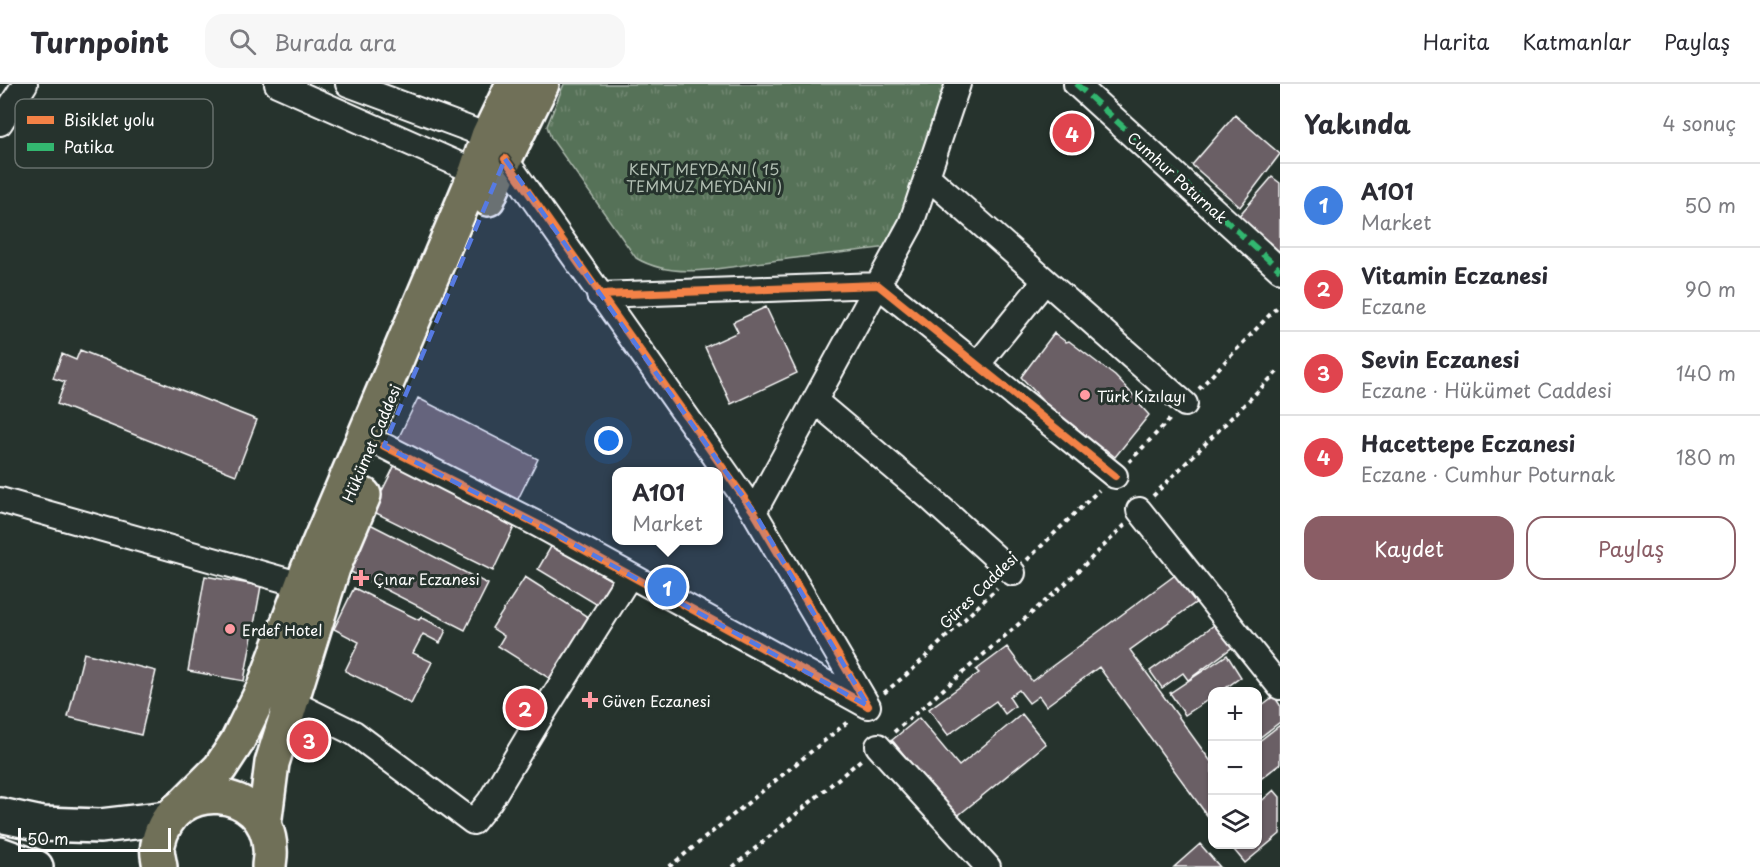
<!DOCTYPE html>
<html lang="tr">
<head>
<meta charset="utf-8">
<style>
  body { margin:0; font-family:"Playpen Sans",sans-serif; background:#f7f7f7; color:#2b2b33 }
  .controls { position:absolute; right:18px; bottom:18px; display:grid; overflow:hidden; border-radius:12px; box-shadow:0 2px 4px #0004 }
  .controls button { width:54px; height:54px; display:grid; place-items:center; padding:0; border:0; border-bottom:2px solid #e1e1e2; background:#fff; color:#2b2b33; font:30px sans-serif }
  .scale { position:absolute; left:18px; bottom:15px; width:153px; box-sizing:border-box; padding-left:6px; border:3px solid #fff; border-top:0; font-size:16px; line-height:21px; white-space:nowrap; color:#fff; -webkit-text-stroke:4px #26332d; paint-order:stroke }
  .you { position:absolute; left:609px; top:357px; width:21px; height:21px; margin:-15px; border:4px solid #fff; border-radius:50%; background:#1a73e8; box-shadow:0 0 0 9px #1a73e833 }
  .badge { display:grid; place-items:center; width:39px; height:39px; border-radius:50%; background:#8a5d65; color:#fff; font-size:20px; font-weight:700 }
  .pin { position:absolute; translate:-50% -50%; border:3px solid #fff; box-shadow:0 2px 6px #0006 }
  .popup { position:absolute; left:612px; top:383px; width:111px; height:78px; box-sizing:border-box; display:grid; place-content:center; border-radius:12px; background:#fff; filter:drop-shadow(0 2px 4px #0005); font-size:20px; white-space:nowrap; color:#7c7c81 }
  .popup b { font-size:22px; color:#2b2b33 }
  .popup::after { content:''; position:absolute; left:50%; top:100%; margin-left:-12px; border:12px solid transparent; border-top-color:#fff }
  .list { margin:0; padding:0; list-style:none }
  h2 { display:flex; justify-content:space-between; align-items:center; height:78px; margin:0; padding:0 24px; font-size:26px }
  h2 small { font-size:20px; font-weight:400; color:#7c7c81 }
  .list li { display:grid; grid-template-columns:39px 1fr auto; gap:18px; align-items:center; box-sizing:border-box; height:84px; padding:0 24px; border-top:2px solid #e1e1e2 }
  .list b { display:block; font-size:22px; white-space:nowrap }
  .list p { margin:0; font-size:20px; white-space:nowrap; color:#7c7c81 }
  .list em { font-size:20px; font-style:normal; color:#7c7c81 }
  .actions { display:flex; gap:12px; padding:18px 24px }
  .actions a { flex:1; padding:14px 0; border:2px solid #8a5d65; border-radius:18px; text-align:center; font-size:21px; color:#8a5d65 }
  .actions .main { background:#8a5d65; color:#fff }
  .icon { flex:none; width:33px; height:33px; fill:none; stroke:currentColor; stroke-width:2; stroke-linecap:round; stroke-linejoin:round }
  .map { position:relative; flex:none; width:1280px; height:783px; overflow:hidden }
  header { display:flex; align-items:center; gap:36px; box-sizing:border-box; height:84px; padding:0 30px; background:#fff; border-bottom:2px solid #e1e1e2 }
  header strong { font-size:28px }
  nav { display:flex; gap:33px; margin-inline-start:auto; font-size:21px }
  .search { width:420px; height:54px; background:#f7f7f7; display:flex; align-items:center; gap:15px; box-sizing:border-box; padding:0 21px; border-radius:18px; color:#7c7c81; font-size:22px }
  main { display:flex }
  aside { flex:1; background:#fff }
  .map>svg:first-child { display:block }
  .park { fill:url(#park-tufts); stroke:#abb8ac; stroke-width:1.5 }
  .building { fill:#6a5f65; stroke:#fff; stroke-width:1.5 }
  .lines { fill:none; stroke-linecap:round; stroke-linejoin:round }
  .street-casing { stroke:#fff; stroke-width:28 }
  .secondary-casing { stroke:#fff; stroke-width:38 }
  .primary-casing { stroke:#fff; stroke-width:38 }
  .path { stroke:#fff; stroke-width:4; stroke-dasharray:4.5 4.5; stroke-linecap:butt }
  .street { stroke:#26332d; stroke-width:24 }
  .secondary { stroke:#26332d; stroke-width:33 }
  .primary { stroke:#706f59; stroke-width:33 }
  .quiet { stroke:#33b770; stroke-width:6; stroke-dasharray:12 6; stroke-linecap:butt }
  .cycleway-casing { stroke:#26332d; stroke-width:11 }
  .cycleway { stroke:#f48246; stroke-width:8 }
  .marked { fill:#567ae2; fill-opacity:0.2; stroke:#567ae2; stroke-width:4.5; stroke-dasharray:12 8; stroke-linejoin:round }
  .poi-dot { fill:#ff9aa2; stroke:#26332d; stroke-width:2 }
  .labels { text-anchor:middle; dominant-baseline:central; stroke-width:6; stroke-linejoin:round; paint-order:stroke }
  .park-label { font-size:15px; fill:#b3c0b4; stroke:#26332d }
  .street-label { font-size:15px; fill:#fff; stroke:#26332d }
  .poi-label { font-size:15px; fill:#fff; stroke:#26332d; text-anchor:start }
  .key { fill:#26332d; stroke:#67706c; stroke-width:1.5 }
  .key-label { font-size:16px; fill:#fff }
</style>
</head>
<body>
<header>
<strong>Turnpoint</strong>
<div class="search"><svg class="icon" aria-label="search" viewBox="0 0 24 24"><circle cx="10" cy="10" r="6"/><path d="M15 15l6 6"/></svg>Burada ara</div>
<nav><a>Harita</a><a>Katmanlar</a><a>Paylaş</a></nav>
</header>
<main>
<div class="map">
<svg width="1280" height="783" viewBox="0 0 1280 783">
  <defs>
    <pattern id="park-tufts" width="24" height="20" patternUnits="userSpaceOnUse" patternTransform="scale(1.5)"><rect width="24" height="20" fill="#577258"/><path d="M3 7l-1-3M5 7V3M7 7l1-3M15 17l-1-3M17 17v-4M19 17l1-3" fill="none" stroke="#708771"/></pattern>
  </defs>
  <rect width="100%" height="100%" fill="#26332d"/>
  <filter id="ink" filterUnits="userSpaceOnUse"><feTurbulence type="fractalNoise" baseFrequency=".0167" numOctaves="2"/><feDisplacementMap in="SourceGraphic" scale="12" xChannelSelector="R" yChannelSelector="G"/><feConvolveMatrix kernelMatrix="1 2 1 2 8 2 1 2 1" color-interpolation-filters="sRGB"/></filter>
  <g filter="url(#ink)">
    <path class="park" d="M564 0H955L903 148 887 163C849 168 810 172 772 177 728 182 676 198 636 174L551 54 547 42Z"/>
    <path class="building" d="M1235 31 1280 70 1240 123 1192 81Z
      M1272 93 1280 99V170L1237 134Z
      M766 223 797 289 731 320 705 263 738 248 733 238Z
      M1054 249 1066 258 1069 257 1115 292 1141 319 1140 321 1149 331 1115 373 1105 365 1103 367 1052 326 1021 293Z
      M80 266 257 336 236 391 57 320 65 298 53 294 62 270 76 276Z
      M418 314 538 375 515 421 395 361Z
      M395 381 515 441 493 487 372 427Z
      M368 439 488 500 465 546 345 485Z
      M552 461 616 499 601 523 538 485Z
      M1178 489 1198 517 1130 566 1212 679V732L1209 734 1099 583 1046 622 1039 612 1029 619 1019 606 1009 613 1015 622 1005 630 996 617 948 651 929 625 979 589 976 586 1007 563 1032 597Z
      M205 492 261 502 244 597 188 587Z
      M525 493 591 535 552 596 498 562 504 552 492 544Z
      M354 504 419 536 421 533 446 546 440 559 423 550 413 569 432 578 411 620 345 587 359 558 334 545Z
      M1217 539 1234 562 1188 596 1183 589 1162 604 1150 587Z
      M84 569 156 587 141 651 68 633Z
      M1227 571 1241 593 1220 608H1212V613L1185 631 1170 609Z
      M1274 612 1280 621V638L1258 655V624Z
      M1022 630 1046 660 955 734 892 656 919 634 959 682Z
      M1280 641V680L1258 697V658Z
      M1274 706 1280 713V750L1245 779 1229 760H1258V720Z
      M1200 760 1220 783H1174Z"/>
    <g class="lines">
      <g class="street-casing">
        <path id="street" d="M277 0 476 88
          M348 0 488 52
          M1076 0 1280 186
          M0 39 25 0
          M505 75 754 428 868 622
          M927 92 1185 320
          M599 211 878 201 1115 392
          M977 281 1045 197
          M815 317 930 414 1013 489
          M384 362 537 440 868 622
          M0 416 302 501
          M1139 426 1280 603
          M754 428 911 140 958 0
          M291 618 354 649 473 738 490 717 538 637 630 491
          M878 662 988 783"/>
      </g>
      <g class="secondary-casing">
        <path id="secondary" d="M0 731 42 740 100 742 168 734
          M0 770 36 783"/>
      </g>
      <g class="primary-casing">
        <path id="primary" d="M488 115 505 75 542 0
          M185 719 220 684 237 658 264 603 308 485 476 88 488 52 513 0
          M264 741 272 679 333 484 364 411
          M160 783C159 776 156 767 158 760 173 690 268 702 270 765 271 771 269 777 269 783"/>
      </g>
      <path class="path" d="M1199 305 1280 220
        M1129 378 1171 334
        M1153 412 1280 285
        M1027 476 1099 406
        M884 609 912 586 997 504
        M894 648 1065 500 1125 441
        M669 783 850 636
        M733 783 863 674"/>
      <use href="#street" class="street"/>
      <use href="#secondary" class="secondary"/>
      <use href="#primary" class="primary"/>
      <path class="quiet" d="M1076 0 1280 186"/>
      <g class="cycleway-casing">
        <path id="cycleway" d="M505 75 754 428 868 622
          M599 211 878 201 1115 392
          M384 362 537 440 868 622"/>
      </g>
      <use href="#cycleway" class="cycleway"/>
    </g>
  </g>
  <path class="marked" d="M505 75 754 428 868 622 537 440 384 362Z"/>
  <g class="poi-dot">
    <circle cx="1085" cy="311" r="6"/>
    <path d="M358 485h6v6h6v6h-6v6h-6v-6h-6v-6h6z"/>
    <circle cx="230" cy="545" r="6"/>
    <path d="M587 607h6v6h6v6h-6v6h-6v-6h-6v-6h6z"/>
  </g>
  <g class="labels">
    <g class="park-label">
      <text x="704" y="84">KENT MEYDANI ( 15<tspan x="704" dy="17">TEMMUZ MEYDANI )</tspan></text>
    </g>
    <g class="street-label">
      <text transform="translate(1178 93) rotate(42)">Cumhur Poturnak</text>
      <text transform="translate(371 359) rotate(-67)">Hükümet Caddesi</text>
      <text transform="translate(978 506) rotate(-44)">Güres Caddesi</text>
    </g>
    <g class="poi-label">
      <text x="1097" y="311">Türk Kızılayı</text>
      <text x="373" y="494">Çınar Eczanesi</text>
      <text x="242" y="545">Erdef Hotel</text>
      <text x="602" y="616">Güven Eczanesi</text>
    </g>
  </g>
  <rect x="15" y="15" width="198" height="69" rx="9" class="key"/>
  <rect x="27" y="32" width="27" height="8" fill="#f48246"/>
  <rect x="27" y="59" width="27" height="8" fill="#33b770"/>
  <g class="key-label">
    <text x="64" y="42">Bisiklet yolu</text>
    <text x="64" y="69">Patika</text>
  </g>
</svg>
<div class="controls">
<button>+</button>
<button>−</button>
<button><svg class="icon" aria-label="layers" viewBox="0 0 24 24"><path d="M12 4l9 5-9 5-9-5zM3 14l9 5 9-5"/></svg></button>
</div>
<div class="scale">50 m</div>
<div class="you"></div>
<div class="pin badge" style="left:667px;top:503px;background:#3f7fe0">1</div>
<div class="popup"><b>A101</b>Market</div>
<div class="pin badge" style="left:525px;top:624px;background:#e0444e">2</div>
<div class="pin badge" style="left:309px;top:656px;background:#e0444e">3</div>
<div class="pin badge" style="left:1072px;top:49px;background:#e0444e">4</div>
</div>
<aside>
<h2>Yakında<small>4 sonuç</small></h2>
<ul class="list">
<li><span class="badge" style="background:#3f7fe0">1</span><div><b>A101</b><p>Market</p></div><em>50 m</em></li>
<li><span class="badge" style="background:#e0444e">2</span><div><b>Vitamin Eczanesi</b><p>Eczane</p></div><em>90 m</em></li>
<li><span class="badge" style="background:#e0444e">3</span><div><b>Sevin Eczanesi</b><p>Eczane · Hükümet Caddesi</p></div><em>140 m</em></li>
<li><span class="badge" style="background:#e0444e">4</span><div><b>Hacettepe Eczanesi</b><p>Eczane · Cumhur Poturnak</p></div><em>180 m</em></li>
</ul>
<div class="actions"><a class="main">Kaydet</a><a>Paylaş</a></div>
</aside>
</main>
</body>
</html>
